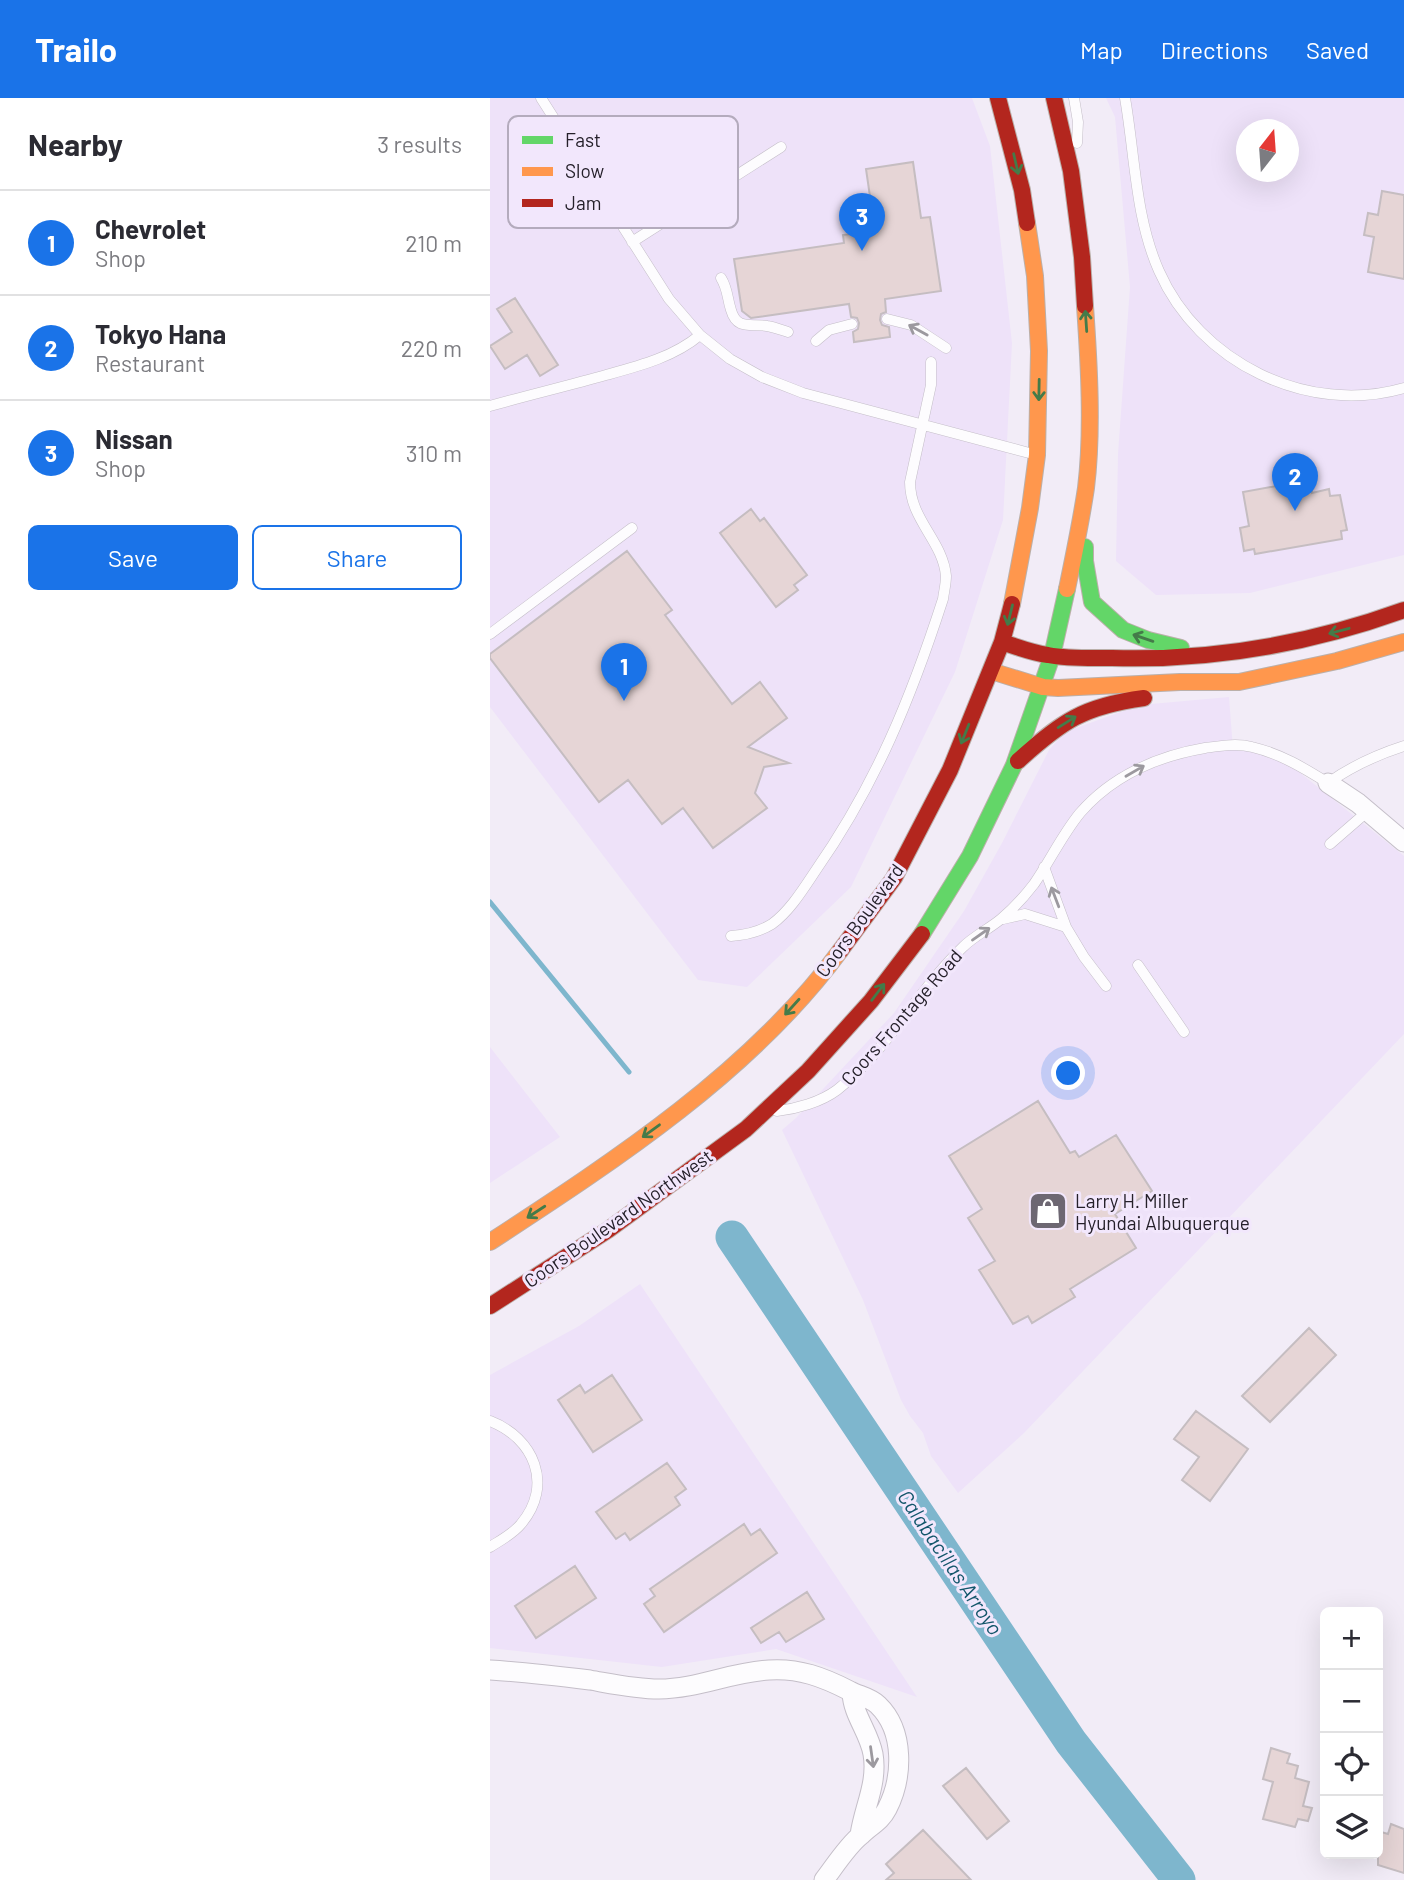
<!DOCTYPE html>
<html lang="en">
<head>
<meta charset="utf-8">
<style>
  body { margin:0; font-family:Barlow,sans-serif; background:#f7f7f7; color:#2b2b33 }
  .controls { position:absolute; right:21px; bottom:21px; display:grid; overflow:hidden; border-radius:10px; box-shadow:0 7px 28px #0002 }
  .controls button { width:63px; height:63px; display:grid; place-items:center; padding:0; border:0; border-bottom:2px solid #e1e1e2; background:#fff; color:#2b2b33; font:35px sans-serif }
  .compass { position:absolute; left:746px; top:21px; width:63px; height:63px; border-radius:50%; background:#fff; box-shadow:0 7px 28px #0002; rotate:17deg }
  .you { position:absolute; left:579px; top:976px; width:24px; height:24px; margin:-18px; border:5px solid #fff; border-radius:50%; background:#1a73e8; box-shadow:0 0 0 10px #1a73e833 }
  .badge { display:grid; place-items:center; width:46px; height:46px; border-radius:50%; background:#1a73e8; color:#fff; font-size:23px; font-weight:700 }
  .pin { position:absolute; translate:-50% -58px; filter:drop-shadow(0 2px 4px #0008) }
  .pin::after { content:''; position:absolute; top:37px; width:24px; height:21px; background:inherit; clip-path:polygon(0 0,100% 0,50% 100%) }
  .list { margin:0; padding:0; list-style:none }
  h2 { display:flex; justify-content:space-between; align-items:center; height:91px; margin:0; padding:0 28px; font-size:30px }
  h2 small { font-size:23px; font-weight:400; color:#7c7c81 }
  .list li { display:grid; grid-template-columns:46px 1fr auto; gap:21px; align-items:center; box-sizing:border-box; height:105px; padding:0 28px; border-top:2px solid #e1e1e2 }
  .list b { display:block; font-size:26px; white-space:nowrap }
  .list p { margin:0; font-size:23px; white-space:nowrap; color:#7c7c81 }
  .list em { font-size:23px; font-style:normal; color:#7c7c81 }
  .actions { display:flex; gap:14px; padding:21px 28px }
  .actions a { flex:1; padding:16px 0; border:2px solid #1a73e8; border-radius:10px; text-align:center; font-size:24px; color:#1a73e8 }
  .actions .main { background:#1a73e8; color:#fff }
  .icon { flex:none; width:38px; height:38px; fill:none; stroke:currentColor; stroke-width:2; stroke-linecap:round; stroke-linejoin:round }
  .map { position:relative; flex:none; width:914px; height:1782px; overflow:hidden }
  header { display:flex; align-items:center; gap:42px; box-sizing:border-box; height:98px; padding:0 35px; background:#1a73e8; color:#fff }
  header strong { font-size:33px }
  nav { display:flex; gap:38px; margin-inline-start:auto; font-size:24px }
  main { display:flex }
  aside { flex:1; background:#fff }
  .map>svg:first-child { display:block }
  .built { fill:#eee2f9; fill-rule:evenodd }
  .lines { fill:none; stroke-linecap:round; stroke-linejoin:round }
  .stream { stroke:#7eb6cd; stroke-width:5 }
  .river { stroke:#7eb6cd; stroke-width:33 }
  .building { fill:#e6d5d6; stroke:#c5bdc1; stroke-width:2 }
  .lane-casing { stroke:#c4bec8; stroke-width:11 }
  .street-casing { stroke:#c4bec8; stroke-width:21 }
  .fast-casing { stroke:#bbb0aa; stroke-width:18 }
  .slow-casing { stroke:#bbb0aa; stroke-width:18 }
  .jam-casing { stroke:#bbb0aa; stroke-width:18 }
  .lane { stroke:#fdfcfe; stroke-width:10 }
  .street { stroke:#fdfcfe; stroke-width:19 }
  .fast { stroke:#63d668; stroke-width:16 }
  .slow { stroke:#ff974d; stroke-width:16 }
  .jam { stroke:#b3261e; stroke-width:16 }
  .oneway { stroke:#447b49 }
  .oneway2 { stroke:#9c999f }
  .labels { text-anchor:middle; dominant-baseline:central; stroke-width:6; stroke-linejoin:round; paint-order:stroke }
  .street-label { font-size:19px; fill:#25202a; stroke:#f2e7fc }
  .poi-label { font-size:19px; fill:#25202a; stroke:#f2e7fc; text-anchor:start }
  .water-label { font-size:21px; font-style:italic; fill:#13566b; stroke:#f2e7fc }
  .key { fill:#f2e7fc; stroke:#b4abbd; stroke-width:2 }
  .key-label { font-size:19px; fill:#25202a }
</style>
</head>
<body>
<header>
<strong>Trailo</strong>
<nav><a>Map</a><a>Directions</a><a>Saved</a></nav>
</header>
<main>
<aside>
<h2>Nearby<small>3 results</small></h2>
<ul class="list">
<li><span class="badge">1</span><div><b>Chevrolet</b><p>Shop</p></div><em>210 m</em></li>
<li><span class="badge">2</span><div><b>Tokyo Hana</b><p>Restaurant</p></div><em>220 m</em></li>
<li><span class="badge">3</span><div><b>Nissan</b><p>Shop</p></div><em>310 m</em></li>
</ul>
<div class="actions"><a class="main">Save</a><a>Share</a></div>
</aside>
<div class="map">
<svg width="914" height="1782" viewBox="0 0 914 1782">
  <rect width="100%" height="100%" fill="#f2ecf7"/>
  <path class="built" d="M0 0H482L500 48 522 245 513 422 465 574 361 789 257 889 208 882 0 609Z
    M616 0H914V457L760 495 666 497 626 463 628 356 640 189 625 19ZM757 32H799V74H757Z
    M739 599 743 651 756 652 799 666 914 758V936L534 1335 468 1395 441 1358 433 1335 420 1318 411 1302 373 1202 292 1032 306 1020 404 915 474 813 512 745 559 652 575 634 650 607Z
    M0 949 70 1039 0 1085Z
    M150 1186 427 1599 286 1551 172 1569 0 1550V1277L89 1228Z"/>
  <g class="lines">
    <path class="stream" d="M0 804 139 974"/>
    <path class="river" d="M242 1139 581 1644 689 1782"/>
  </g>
  <path class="building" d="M423 64 431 120 440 119 451 193 395 201 396 214 391 216 390 222 392 227 399 229 400 239 364 244 363 234 368 231 369 225 367 220 361 219 359 206 261 220 252 213 244 161 354 145 353 137 385 133 376 71Z
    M892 93 914 97V181L878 174 884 139 874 137 878 115 888 117Z
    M25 200 68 267 50 278 37 257 15 271 0 248 22 234 7 211Z
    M820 382 822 395 839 391 840 398 850 397 857 432 851 433 852 441 765 456 764 451 754 453 750 430 759 428 753 394Z
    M261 411 270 423 274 420 317 477 304 487 308 492 286 509 230 435Z
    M137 453 182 512 175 517 242 606 270 584 297 620 258 649 299 665 274 669 265 695 277 710 223 750 193 710 172 726 138 682 109 704 0 560V556Z
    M548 1003 580 1055 585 1053 589 1059 626 1037 662 1093 625 1116 646 1150 580 1191 585 1199 542 1225 538 1218 523 1226 489 1172 505 1163 478 1120 492 1111 459 1058Z
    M819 1230 846 1257 780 1324 752 1298Z
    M122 1277 152 1322 103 1354 68 1302 90 1287 95 1295Z
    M706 1313 758 1351 720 1403 692 1382 709 1359 684 1341Z
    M177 1365 196 1391 185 1399 190 1407 140 1442 135 1435 126 1441 106 1414Z
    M254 1426 261 1437 270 1431 287 1455 174 1534 154 1506 165 1498 160 1491Z
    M85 1468 106 1500 46 1540 25 1508Z
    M317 1494 334 1521 296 1544 289 1534 271 1545 261 1530Z
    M781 1650 800 1656 797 1665 808 1668 805 1680 819 1684 813 1708 822 1710 818 1723 808 1721 805 1729 773 1721 783 1684 773 1681Z
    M476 1670 519 1723 497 1741 453 1688Z
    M901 1726 914 1731V1775L888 1767V1733L898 1736Z
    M433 1732 481 1782H396L404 1775 396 1766Z"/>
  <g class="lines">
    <g class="lane-casing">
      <path id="lane" d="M51 0 179 201 210 237 240 261 272 279 313 295 543 356
        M584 0 588 24 587 45
        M635 0C645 57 645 119 669 173 709 264 817 318 914 290
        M142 144 291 49
        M231 180C238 191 237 200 241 212 247 233 261 225 277 228 284 229 291 232 298 234
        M397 221 421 227 456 250
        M326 243 339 232 362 226
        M0 308C39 297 77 288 116 277 149 268 184 259 210 237
        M0 536 142 430
        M840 746 878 713
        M554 769 576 829 594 859 616 888
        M513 821 535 816 576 829
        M241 838C256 837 269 834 282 826 300 813 314 790 326 772 386 686 421 600 453 501 454 493 456 486 456 478 453 443 420 422 420 384L441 287V264
        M648 867 694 934
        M287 1013C306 1011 331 1004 347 992 397 953 427 893 473 849 484 838 499 831 511 821 523 811 534 799 544 786 560 763 572 737 590 715 622 678 668 658 715 650 730 648 747 645 762 649 791 656 814 670 838 685 862 668 886 657 914 648
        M0 1323C44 1340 64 1387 31 1426 23 1436 11 1442 0 1449"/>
    </g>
    <g class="street-casing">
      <path id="street" d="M838 685 868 705 914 744
        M0 1572C34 1574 67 1578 100 1582 123 1586 146 1591 169 1591 207 1591 241 1574 279 1572 309 1570 333 1579 360 1593 369 1598 380 1599 388 1607 415 1633 413 1680 397 1711 391 1723 380 1728 371 1737 358 1747 344 1769 334 1782
        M362 1595C363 1617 379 1634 383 1656 388 1685 374 1709 370 1737"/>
    </g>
    <g class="fast-casing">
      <path id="fast" d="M595 449V463L602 504 633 532 658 542 691 550
        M432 836 480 758 524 667 562 558 577 491"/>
    </g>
    <g class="slow-casing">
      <path id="slow" d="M577 491C584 457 591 424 596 390 603 333 599 265 595 208
        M522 506 540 410 547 357 549 253 545 178 537 125
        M501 573 553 589 568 590 690 584H749L847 563 914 544
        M0 1144C124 1063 261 974 350 853"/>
    </g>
    <g class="jam-casing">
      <path id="jam" d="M508 0 532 92 537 125
        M564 0 581 73 592 159 595 208
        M512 544C527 549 542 555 558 557 579 561 601 560 622 560 722 563 820 546 914 512
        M528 663C572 623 594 608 654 600
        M350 853 404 780 460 672 512 544 522 506
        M0 1208 118 1132 256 1031 318 973 381 903 432 836"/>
    </g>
    <use href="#lane" class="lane"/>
    <use href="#street" class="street"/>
    <use href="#fast" class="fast"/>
    <use href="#slow" class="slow"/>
    <use href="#jam" class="jam"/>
  </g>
  <defs><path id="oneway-shaft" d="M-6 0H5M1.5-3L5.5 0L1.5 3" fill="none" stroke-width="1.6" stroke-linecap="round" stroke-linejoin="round" transform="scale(1.75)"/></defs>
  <g class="oneway">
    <use href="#oneway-shaft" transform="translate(526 66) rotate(77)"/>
    <use href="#oneway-shaft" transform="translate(596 223) rotate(-94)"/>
    <use href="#oneway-shaft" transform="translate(549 292) rotate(91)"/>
    <use href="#oneway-shaft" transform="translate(520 517) rotate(104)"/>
    <use href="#oneway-shaft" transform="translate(849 533) rotate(165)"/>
    <use href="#oneway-shaft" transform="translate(653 540) rotate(-161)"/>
    <use href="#oneway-shaft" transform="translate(577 624) rotate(-32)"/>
    <use href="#oneway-shaft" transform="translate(475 636) rotate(112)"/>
    <use href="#oneway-shaft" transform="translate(388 894) rotate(-53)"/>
    <use href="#oneway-shaft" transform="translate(302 909) rotate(132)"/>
    <use href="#oneway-shaft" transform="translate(161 1033) rotate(144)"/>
    <use href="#oneway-shaft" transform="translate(46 1114) rotate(147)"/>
  </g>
  <g class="oneway2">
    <use href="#oneway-shaft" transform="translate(428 232) rotate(-151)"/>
    <use href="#oneway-shaft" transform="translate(645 673) rotate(-30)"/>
    <use href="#oneway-shaft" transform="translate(565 799) rotate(-111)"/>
    <use href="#oneway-shaft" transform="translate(491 836) rotate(-35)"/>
    <use href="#oneway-shaft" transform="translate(382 1659) rotate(82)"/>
  </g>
  <defs>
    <g id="shop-square" transform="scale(2.0125)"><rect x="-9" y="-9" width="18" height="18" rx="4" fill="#6d6772" stroke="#f2e7fc"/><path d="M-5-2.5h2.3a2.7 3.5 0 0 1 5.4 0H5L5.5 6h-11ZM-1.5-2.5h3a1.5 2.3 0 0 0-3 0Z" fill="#fff"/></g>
  </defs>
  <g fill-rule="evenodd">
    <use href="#shop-square" x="558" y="1113"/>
  </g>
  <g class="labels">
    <g class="street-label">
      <text transform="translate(369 822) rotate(-54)">Coors Boulevard</text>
      <text transform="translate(411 919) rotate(-49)">Coors Frontage Road</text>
      <text transform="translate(128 1120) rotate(-35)">Coors Boulevard Northwest</text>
    </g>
    <g class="poi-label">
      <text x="585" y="1102">Larry H. Miller<tspan x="585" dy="22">Hyundai Albuquerque</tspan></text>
    </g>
    <g class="water-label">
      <text transform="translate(461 1464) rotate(56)">Calabacillas Arroyo</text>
    </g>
  </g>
  <rect x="18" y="18" width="230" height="112" rx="10" class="key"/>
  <rect x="32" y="38" width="31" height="8" fill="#63d668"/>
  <rect x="32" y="69" width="31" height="9" fill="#ff974d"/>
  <rect x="32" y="101" width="31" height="8" fill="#b3261e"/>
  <g class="key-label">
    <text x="75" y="49">Fast</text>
    <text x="75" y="80">Slow</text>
    <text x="75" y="112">Jam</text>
  </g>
</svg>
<div class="controls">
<button>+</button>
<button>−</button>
<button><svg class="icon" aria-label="locate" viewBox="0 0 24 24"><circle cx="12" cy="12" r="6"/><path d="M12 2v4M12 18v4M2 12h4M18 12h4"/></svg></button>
<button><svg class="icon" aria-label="layers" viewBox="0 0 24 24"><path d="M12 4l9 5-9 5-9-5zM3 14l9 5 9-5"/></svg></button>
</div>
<svg class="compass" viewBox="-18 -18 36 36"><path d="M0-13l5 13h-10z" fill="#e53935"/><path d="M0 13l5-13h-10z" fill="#7c7c81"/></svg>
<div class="you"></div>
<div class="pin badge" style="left:134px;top:603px">1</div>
<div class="pin badge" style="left:805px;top:413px">2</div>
<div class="pin badge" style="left:372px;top:153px">3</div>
</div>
</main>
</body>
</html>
